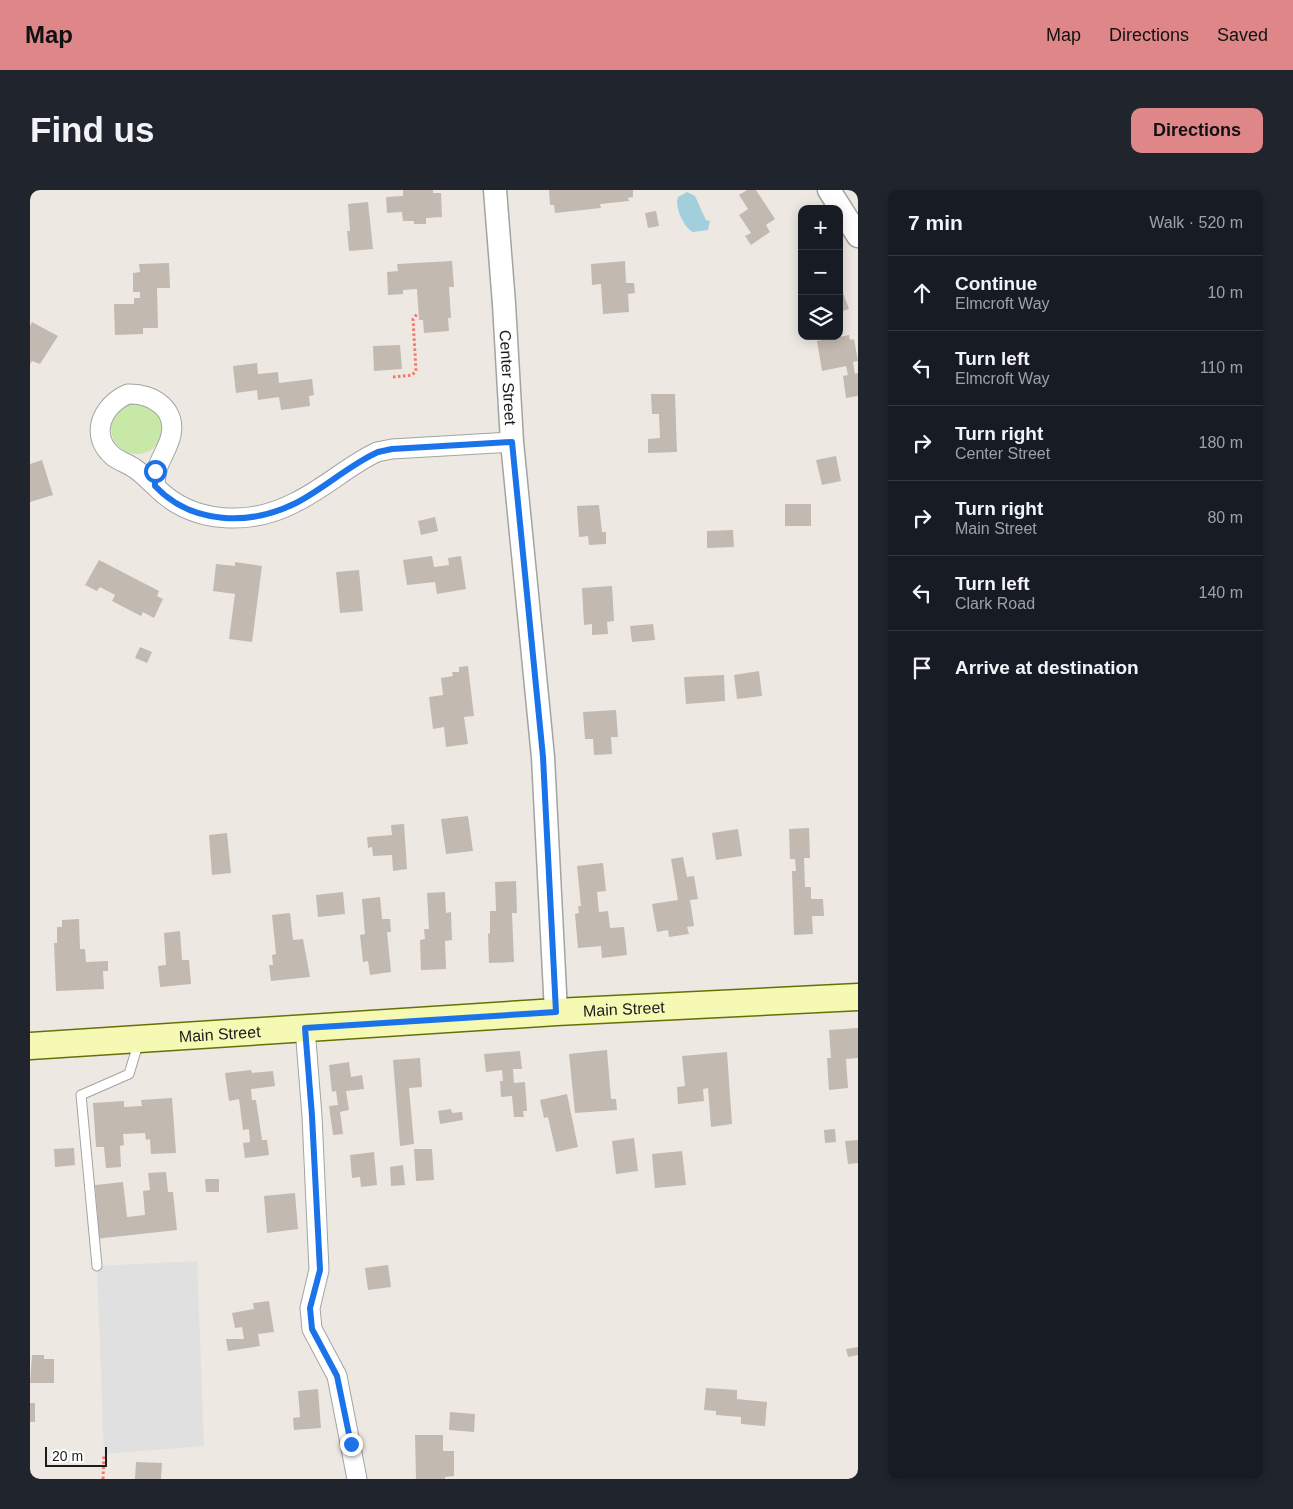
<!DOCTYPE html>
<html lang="en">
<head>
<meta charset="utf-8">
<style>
  body { margin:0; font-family:Arial,sans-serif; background:#20242c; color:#f1f3f6 }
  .controls { position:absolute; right:15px; top:15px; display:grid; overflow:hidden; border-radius:10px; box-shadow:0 2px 12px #0003 }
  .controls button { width:45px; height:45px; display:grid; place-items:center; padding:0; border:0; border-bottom:1px solid #363941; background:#171b24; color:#f1f3f6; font:25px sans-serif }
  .scale { position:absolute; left:15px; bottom:12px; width:62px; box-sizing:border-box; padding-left:5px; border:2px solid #1c1c1c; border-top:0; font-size:14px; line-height:18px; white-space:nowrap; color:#1c1c1c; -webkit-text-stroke:4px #fff; paint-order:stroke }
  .stop { position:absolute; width:15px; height:15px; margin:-11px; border:4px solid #1a73e8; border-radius:50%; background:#fff }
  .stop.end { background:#1a73e8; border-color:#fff; box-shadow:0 1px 5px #0008 }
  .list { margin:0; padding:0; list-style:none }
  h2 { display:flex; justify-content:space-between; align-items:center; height:65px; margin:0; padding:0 20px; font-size:21px }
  h2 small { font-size:16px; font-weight:400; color:#9ea1a6 }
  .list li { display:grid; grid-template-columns:32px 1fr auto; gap:15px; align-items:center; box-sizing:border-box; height:75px; padding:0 20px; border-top:1px solid #363941 }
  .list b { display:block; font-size:19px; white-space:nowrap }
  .list p { margin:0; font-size:16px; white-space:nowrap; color:#9ea1a6 }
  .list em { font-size:16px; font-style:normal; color:#9ea1a6 }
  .icon { flex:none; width:28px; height:28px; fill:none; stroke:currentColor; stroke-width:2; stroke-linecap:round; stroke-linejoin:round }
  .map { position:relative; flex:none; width:828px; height:1289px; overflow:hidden; border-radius:10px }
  header { display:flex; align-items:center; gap:30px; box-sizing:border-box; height:70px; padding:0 25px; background:#de8688; color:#111 }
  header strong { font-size:24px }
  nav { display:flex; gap:28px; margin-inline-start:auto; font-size:18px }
  .intro { display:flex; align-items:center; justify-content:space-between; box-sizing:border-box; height:120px; padding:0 30px }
  h1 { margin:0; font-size:35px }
  .button { padding:12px 22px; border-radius:10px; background:#de8688; color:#111; font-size:18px; font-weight:700 }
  main { display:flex; gap:30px; padding:0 30px }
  aside { flex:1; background:#171b24; border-radius:10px; box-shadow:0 2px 12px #0003 }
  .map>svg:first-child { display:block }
  .grass { fill:#c7e8a7 }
  .parking { fill:#e0e0e0 }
  .water { fill:#a2cfdb }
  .building { fill:#c2b9b1 }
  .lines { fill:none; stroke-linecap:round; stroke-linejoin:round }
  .service-casing { stroke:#a3a3a3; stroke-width:11 }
  .minor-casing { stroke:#a3a3a3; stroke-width:21 }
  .tertiary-casing { stroke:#a3a3a3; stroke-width:25 }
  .secondary-casing { stroke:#667105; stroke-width:29 }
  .path { stroke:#f97667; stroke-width:3; stroke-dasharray:2.5 2.5; stroke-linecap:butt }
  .service { stroke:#fff; stroke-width:9 }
  .minor { stroke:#fff; stroke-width:19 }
  .tertiary { stroke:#fff; stroke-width:22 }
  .secondary { stroke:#f6f9b4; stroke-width:26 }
  .route { stroke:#1a73e8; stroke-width:6 }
  .labels { text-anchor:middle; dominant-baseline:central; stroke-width:4; stroke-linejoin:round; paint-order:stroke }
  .street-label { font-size:16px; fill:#1c1c1c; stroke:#fff }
</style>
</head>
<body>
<header>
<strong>Map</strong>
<nav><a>Map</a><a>Directions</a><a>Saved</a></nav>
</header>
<div class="intro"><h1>Find us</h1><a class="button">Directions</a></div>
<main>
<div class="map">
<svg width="828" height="1289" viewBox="0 0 828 1289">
  <rect width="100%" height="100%" fill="#ede9e2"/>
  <path class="grass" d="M81 238a26 26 0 1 1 52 0a26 26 0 1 1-52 0Z"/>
  <path class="parking" d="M167 1071 174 1256 74 1264 67 1076Z"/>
  <path class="water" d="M657 2 665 6 676 30 680 31 678 40 663 42C654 38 644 16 648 7Z"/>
  <path class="building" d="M373 0H403V3H411L412 27 396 28V34H384V31H373L372 22 357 23 356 7 373 6Z
    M519 0H603V7L598 8 599 11 570 14 571 18 525 23 524 15H520Z
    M717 0H726L745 29 736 35 740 42 721 55 715 46 721 43 709 25 718 19 709 5Z
    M338 12 343 59 319 61 317 41H320L318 14Z
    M626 21 629 36 618 38 615 23Z
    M422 71 424 97H419L421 128H418L419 141 394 143 393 130H389L387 99 373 100V104L358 105 357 82 368 81 367 74Z
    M595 71 596 93H604L605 103 598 104 599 122 573 124 571 94 562 95 561 74Z
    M139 73 140 98H127L128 138H113V144L85 145 84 114H104V108H110V102H103V83L110 82 109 74Z
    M812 100 819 119 809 122V101Z
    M2 132 28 146 10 174 2 171 0 174V136Z
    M819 145 820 150 824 149 828 171 823 172 825 184 828 183V206L816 208 813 186 818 185 816 176 792 181 787 151Z
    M370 155 372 179 344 181 343 156Z
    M227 173 228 184 248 182 249 193 282 189 284 205 279 206 280 216 251 220 249 207 228 210 227 200 206 203 203 176Z
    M621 204H645L647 262 618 263V249L630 248 629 224H622Z
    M806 266 811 291 792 295 786 270Z
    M12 270 23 305 0 312V274Z
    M755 314H781V336H755Z
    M569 315 572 342H576V354L559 355 558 346 549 347 547 316Z
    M405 327 408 341 391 345 388 331Z
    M703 340 704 357 677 358V341Z
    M402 366 404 377 419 375 418 368 431 366 436 399 407 404 405 392 377 395 373 370Z
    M69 370 129 401 127 406 133 409 124 428 113 422 111 426 82 411 85 405 70 397 67 401 55 395Z
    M205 372 232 376 222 452 199 449 205 404 183 401 186 374 205 376Z
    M329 380 333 421 310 423 306 382Z
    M582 396 584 431 577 432 578 444 562 445V434L554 435 552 398Z
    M623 434 625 450 602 452 600 436Z
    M110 457 122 462 117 473 105 468Z
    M438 476 444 526 434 527 438 554 416 557 414 537 403 539 399 507 413 505 411 488 423 486 422 482H429V477Z
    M729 481 732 506 707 509 704 485Z
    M694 485 695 511 656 514 654 487Z
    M586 520 588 547H581L582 564 564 565 563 549H555L553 522Z
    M438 626 443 661 416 664 411 629Z
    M374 634 377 679 363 681 362 665 343 666 342 657 338 658 337 647 362 645 361 635Z
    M779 638 780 668H774L775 697H781V709H793L794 726H782L783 744 764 745 762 681H766L765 669H760L759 639Z
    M708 639 712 666 686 670 682 643Z
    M197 643 201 683 182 685 179 645Z
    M653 667 657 687 664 686 668 709 660 710 664 736 657 737 659 744 639 747 638 740 627 742 622 714 648 710 641 669Z
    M573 673 576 701 567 702 569 722 578 721 580 738 594 737 597 765 572 768 571 756 548 758 545 724 549 723 548 716H551L547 676Z
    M486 691 487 723H482L484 772 459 773 458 744 460 743V721H466L465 692Z
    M313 702 315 724 288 727 286 705Z
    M415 702 416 723 421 722 422 750 415 751 416 779 391 780 390 750 395 749 394 739H399L397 703Z
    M350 707 352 729H360L361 742H357L361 782 340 785 338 771 333 772 330 745 335 744 332 709Z
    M260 723 263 750 273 749 280 787 241 791 239 775H243L242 765 246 764 242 725Z
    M49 729 50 759H55L56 772 78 771V781H73L74 799 26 801 24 753H27V737H32V730Z
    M150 741 152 770H159L161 794 130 797 128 776 136 775 134 743Z
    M828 838V868L816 869 818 898 799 900 797 868H801L799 840Z
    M577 860 581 909H586L587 920 545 923 539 864Z
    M490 861 492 879H483L484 893 495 892 497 921H493L494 927H484L482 906 471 907 470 891H473L472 880 456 882 454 864Z
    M697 862 702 934 681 937 678 898 673 899 674 911 648 914 647 897 655 896 652 866Z
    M390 868 392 897 379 898 384 954 370 956 363 870Z
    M319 872 321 887 332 885 334 899 316 901 319 920 310 922 313 944 303 945 299 916 308 915 306 901 302 902 299 875Z
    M221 880 222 883 243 881 245 896 221 899 222 910H226L232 950H237L239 965 215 968 213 953 220 952 219 939 213 940 209 909 199 911 195 883Z
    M537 904 548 957 526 962 518 927 514 928 510 910Z
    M142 908 146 963 121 964 120 949 116 950 115 943 93 944 94 955 90 956 91 977 76 978 74 957H66L63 913 94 911V917L112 916 111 910Z
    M421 919 422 923 432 922 433 930 410 934 408 921Z
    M805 939 806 952 795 953 794 940Z
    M604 948 608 981 586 984 582 951Z
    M828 950V973L818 974 815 951Z
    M44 958 45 975 25 977 24 959Z
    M384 959H402L404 990 386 991Z
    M652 961 656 995 625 998 622 964Z
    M344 962 347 995 331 997 330 987 322 988 320 965Z
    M373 975 375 995 361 996 360 977Z
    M136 982 138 1002H143L147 1040 65 1049 63 1029 68 1028 65 995 93 992 97 1027 115 1025 113 1001 120 1000 118 983Z
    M175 989H189V1002H176Z
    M265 1003 268 1039 237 1043 234 1006Z
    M358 1075 361 1097 338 1100 335 1078Z
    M239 1111 244 1142 228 1144 230 1156 198 1161 196 1149H214L212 1137 205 1138 202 1123 224 1119 223 1113Z
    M828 1157V1165L818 1167 816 1159Z
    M2 1165H14V1169H24V1193H0Z
    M676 1198 707 1200V1209L737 1212 735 1236 711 1234V1227L686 1225V1221L674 1220Z
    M288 1199 291 1238 264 1240 263 1228 270 1227 268 1201Z
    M0 1213H5V1232H0Z
    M420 1222 445 1224 444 1242 419 1240Z
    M385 1245H413V1261H424V1286L415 1287V1289H386Z
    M106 1272 132 1273 131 1289H105Z"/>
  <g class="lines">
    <g class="service-casing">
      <path id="service" d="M67 1076 51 905 99 884 109 851"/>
    </g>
    <g class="minor-casing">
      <path id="minor" d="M98 204C123 203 149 220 140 249 133 270 126 271 125 296 118 290 112 283 104 278 98 274 90 271 84 267 58 246 72 215 98 204Z
        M125 296C162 335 221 336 266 312 295 298 319 275 347 262L362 259 482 252
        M275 838 282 926 289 1080 280 1118 282 1139 307 1186 327 1289"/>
    </g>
    <g class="tertiary-casing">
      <g id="tertiary">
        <path id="s1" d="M465 0 474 114 482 252 513 567 526 822"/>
        <path d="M799 0 828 46"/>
      </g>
    </g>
    <g class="secondary-casing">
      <g id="secondary">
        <path id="s2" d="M0 856 526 822 828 807"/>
      </g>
    </g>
    <path class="path" d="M363 187 382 185 386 181 383 129 388 123
      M73 1289 74 1264"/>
    <use href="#service" class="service"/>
    <use href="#minor" class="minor"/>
    <use href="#tertiary" class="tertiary"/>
    <use href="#secondary" class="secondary"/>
  </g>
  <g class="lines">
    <path class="route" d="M125 281V296C162 335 220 336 266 313 295 298 319 275 348 262L362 259 482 252 513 567 526 822 275 838 282 926 290 1080 280 1118 282 1139 307 1186 321 1254"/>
  </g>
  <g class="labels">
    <g class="street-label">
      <text stroke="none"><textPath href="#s1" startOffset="188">Center Street</textPath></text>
      <text stroke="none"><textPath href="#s2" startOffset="595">Main Street</textPath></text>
      <text stroke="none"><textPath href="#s2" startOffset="190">Main Street</textPath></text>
    </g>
  </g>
</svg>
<div class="controls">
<button>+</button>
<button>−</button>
<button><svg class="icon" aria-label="layers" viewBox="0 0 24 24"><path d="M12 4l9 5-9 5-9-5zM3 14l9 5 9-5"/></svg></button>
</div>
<div class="scale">20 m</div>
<div class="stop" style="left:125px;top:281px"></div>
<div class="stop end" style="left:321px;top:1254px"></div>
</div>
<aside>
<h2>7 min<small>Walk · 520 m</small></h2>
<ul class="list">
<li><svg class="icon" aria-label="ahead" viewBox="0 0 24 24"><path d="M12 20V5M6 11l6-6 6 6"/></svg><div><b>Continue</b><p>Elmcroft Way</p></div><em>10 m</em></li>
<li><svg class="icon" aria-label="left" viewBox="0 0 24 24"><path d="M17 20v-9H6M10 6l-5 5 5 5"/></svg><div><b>Turn left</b><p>Elmcroft Way</p></div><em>110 m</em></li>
<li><svg class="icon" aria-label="right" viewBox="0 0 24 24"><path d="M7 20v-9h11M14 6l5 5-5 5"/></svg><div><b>Turn right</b><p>Center Street</p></div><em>180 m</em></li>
<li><svg class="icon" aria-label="right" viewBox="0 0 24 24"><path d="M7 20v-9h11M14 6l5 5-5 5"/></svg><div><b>Turn right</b><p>Main Street</p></div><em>80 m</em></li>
<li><svg class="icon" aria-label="left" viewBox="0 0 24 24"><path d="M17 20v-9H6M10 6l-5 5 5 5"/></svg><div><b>Turn left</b><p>Clark Road</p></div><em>140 m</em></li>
<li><svg class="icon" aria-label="arrive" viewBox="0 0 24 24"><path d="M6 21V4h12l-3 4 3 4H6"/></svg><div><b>Arrive at destination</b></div></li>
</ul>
</aside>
</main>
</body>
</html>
